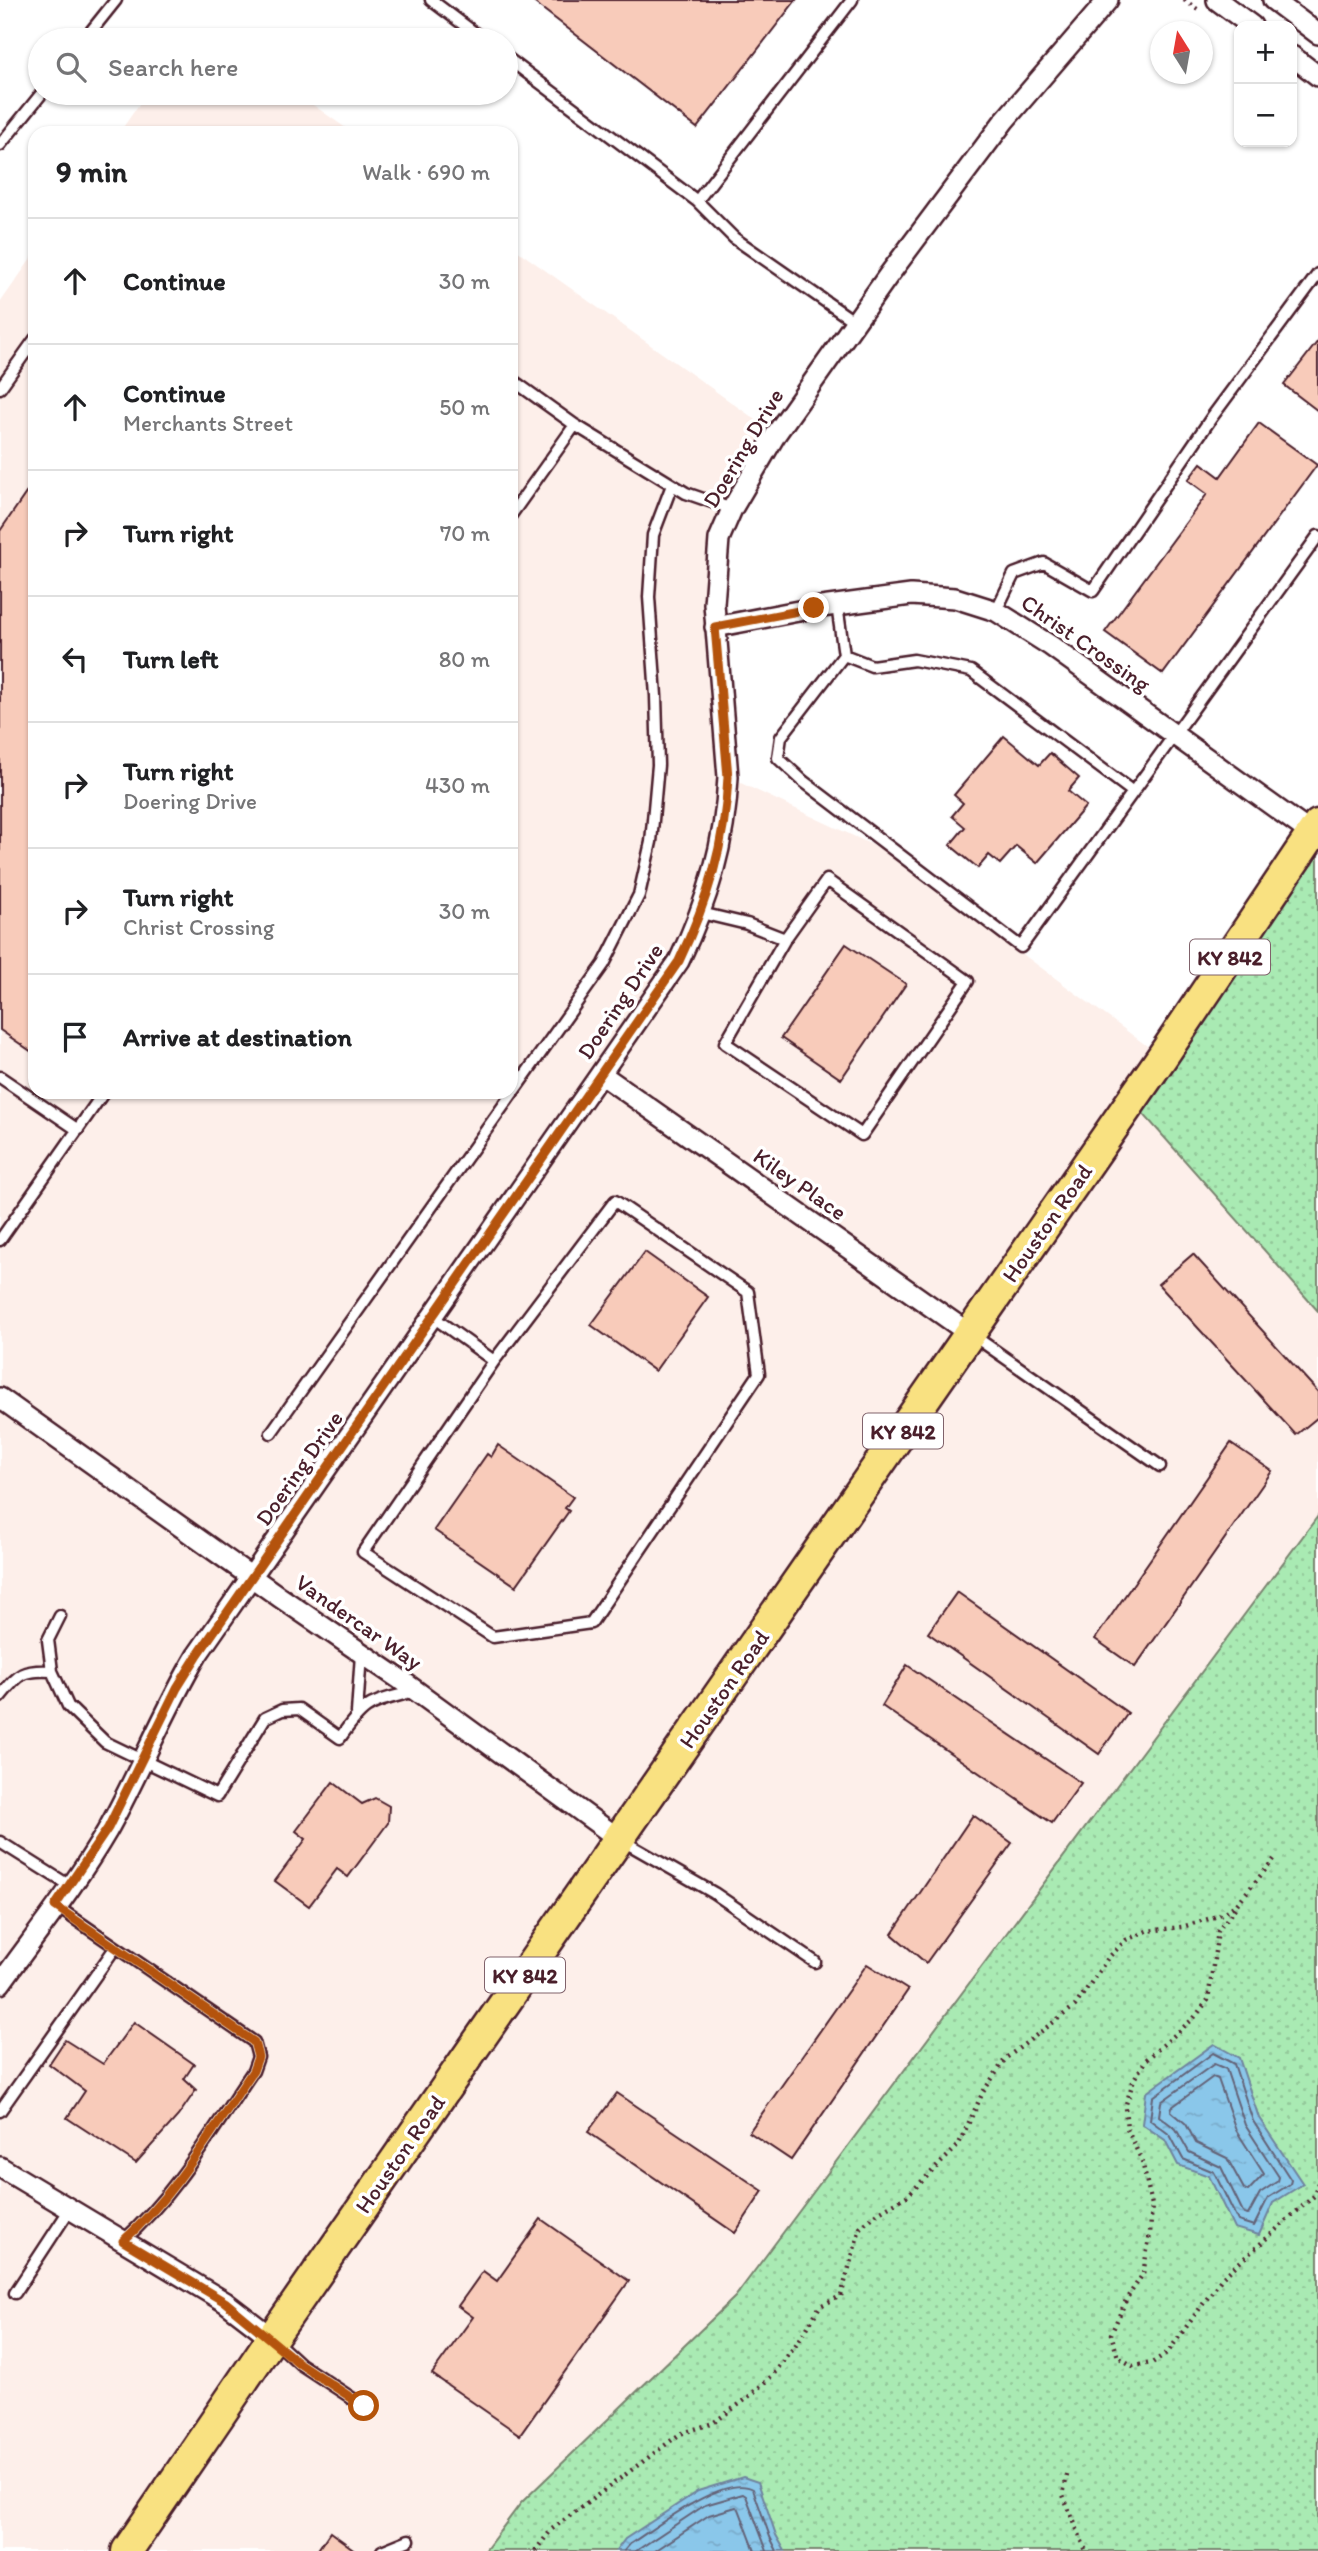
<!DOCTYPE html>
<html lang="en">
<head>
<meta charset="utf-8">
<style>
  body { margin:0; font-family:Itim,sans-serif; background:#f6f6f6; color:#202124 }
  .controls { position:absolute; right:21px; top:21px; display:grid; overflow:hidden; border-radius:14px; box-shadow:0 2px 5px #0004 }
  .controls button { width:63px; height:63px; display:grid; place-items:center; padding:0; border:0; border-bottom:2px solid #e0e0e0; background:#fff; color:#202124; font:35px sans-serif }
  .compass { position:absolute; left:1150px; top:21px; width:63px; height:63px; border-radius:50%; background:#fff; box-shadow:0 2px 5px #0004; rotate:349deg }
  .stop { position:absolute; width:21px; height:21px; margin:-16px; border:5px solid #b45309; border-radius:50%; background:#fff }
  .stop.end { background:#b45309; border-color:#fff; box-shadow:0 2px 7px #0008 }
  .list { margin:0; padding:0; list-style:none }
  h2 { display:flex; justify-content:space-between; align-items:center; height:91px; margin:0; padding:0 28px; font-size:30px }
  h2 small { font-size:23px; font-weight:400; color:#757577 }
  .list li { display:grid; grid-template-columns:46px 1fr auto; gap:21px; align-items:center; box-sizing:border-box; height:126px; padding:0 28px; border-top:2px solid #e0e0e0 }
  .list b { display:block; font-size:26px; white-space:nowrap }
  .list p { margin:0; font-size:23px; white-space:nowrap; color:#757577 }
  .list em { font-size:23px; font-style:normal; color:#757577 }
  .icon { flex:none; width:38px; height:38px; fill:none; stroke:currentColor; stroke-width:2; stroke-linecap:round; stroke-linejoin:round }
  .map { position:relative; flex:none; width:1318px; height:2551px; overflow:hidden }
  .search { position:absolute; background:#fff; box-shadow:0 2px 5px #0004; left:28px; top:28px; width:490px; height:77px; display:flex; align-items:center; gap:18px; box-sizing:border-box; padding:0 24px; border-radius:38px; color:#757577; font-size:26px }
  .panel { position:absolute; background:#fff; box-shadow:0 2px 5px #0004; left:28px; top:126px; width:490px; height:973px; border-radius:21px }
  .map>svg:first-child { display:block }
  .built { fill:#fdefea }
  .grass { fill:url(#grass-dots); stroke:#7a846f; stroke-width:2 }
  .water { fill:url(#water-ripples); stroke:#70849e; stroke-width:2 }
  .lines { fill:none; stroke-linecap:round; stroke-linejoin:round }
  .shore { stroke:#646277; stroke-width:2 }
  .building { fill:#f8cbba; stroke:#4a1f2b; stroke-width:2 }
  .service-casing { stroke:#4a1f2b; stroke-width:15 }
  .minor-casing { stroke:#4a1f2b; stroke-width:24 }
  .primary-casing { stroke:#4a1f2b; stroke-width:35 }
  .path { stroke:#4a1f2b; stroke-width:4.5; stroke-dasharray:2 5; stroke-linecap:butt }
  .service { stroke:#fff; stroke-width:10 }
  .minor { stroke:#fff; stroke-width:19 }
  .primary { stroke:#f9e181; stroke-width:30 }
  .route { stroke:#b45309; stroke-width:9 }
  .labels { text-anchor:middle; dominant-baseline:central; stroke-width:7; stroke-linejoin:round; paint-order:stroke }
  .shield { fill:#fff; stroke:#80626b; stroke-width:2 }
  .shield-label { font-size:21px; font-weight:bold; fill:#4a1f2b }
  .street-label { font-size:23px; fill:#4a1f2b; stroke:#fff }
</style>
</head>
<body>
<div class="map">
<svg width="1318" height="2551" viewBox="0 0 1318 2551">
  <defs>
    <pattern id="grass-dots" width="8" height="8" patternUnits="userSpaceOnUse" patternTransform="scale(1.75)"><rect width="8" height="8" fill="#a9eab3"/><path d="M2 2h.1M6 6h.1" fill="none" stroke="#93c89a" stroke-width="1.8" stroke-linecap="round"/></pattern>
    <pattern id="water-ripples" width="26" height="14" patternUnits="userSpaceOnUse" patternTransform="scale(1.75)"><rect width="26" height="14" fill="#8ac7ea"/><path d="M2 4q2-2 4 0t4 0M15 11q2-2 4 0t4 0" fill="none" stroke="#79aac9"/></pattern>
  </defs>
  <rect width="100%" height="100%" fill="#fff"/>
  <filter id="ink" filterUnits="userSpaceOnUse"><feTurbulence type="fractalNoise" baseFrequency=".0143" numOctaves="2"/><feDisplacementMap in="SourceGraphic" scale="14" xChannelSelector="R" yChannelSelector="G"/><feConvolveMatrix kernelMatrix="1 2 1 2 8 2 1 2 1" color-interpolation-filters="sRGB"/></filter>
  <g filter="url(#ink)">
    <path class="built" d="M147 93H296L353 133H119Z
      M511 246 776 434 719 539 728 777 879 848 1162 1057 1132 1101 1318 1311V1516L735 2297 521 2503 485 2551H0V303L35 253V1092H511Z"/>
    <path class="grass" d="M1318 825V1311L1132 1101Z
      M1318 1516V2551H485L521 2503 735 2297Z"/>
    <path class="water" d="M1214 2044 1239 2058 1259 2118 1303 2184 1273 2203 1259 2235 1234 2228 1209 2176 1178 2165 1165 2140 1142 2124 1146 2093Z
      M743 2477 758 2482 776 2535 785 2551H616L625 2539 698 2491Z"/>
    <g class="lines">
      <path class="shore" d="M1213 2053 1234 2064 1253 2121 1291 2180 1290 2184 1268 2198 1254 2226 1238 2221 1214 2172 1183 2159 1170 2135 1150 2120 1153 2097Z
        M1214 2064 1226 2069 1245 2125 1279 2177 1278 2181 1260 2193 1248 2215 1244 2214 1221 2167 1189 2152 1176 2129 1159 2116 1161 2102Z
        M1213 2077 1218 2079 1236 2130 1264 2174 1248 2191 1244 2189 1227 2158 1196 2143 1186 2124 1171 2111 1172 2107Z
        M624 2551 630 2544C655 2528 725 2473 753 2489L770 2537 777 2551
        M636 2551 705 2505 743 2494 746 2496 767 2551
        M655 2551 709 2515 736 2507 739 2509 755 2551"/>
    </g>
    <path class="building" d="M531 0H796L697 128Z
      M1318 341V411L1284 385Z
      M1259 423 1317 465 1163 674 1105 632 1207 494 1188 480 1201 463 1220 477Z
      M35 480V1054L0 1030V531Z
      M1004 736 1039 765 1050 753 1079 778 1068 791 1086 806 1037 863 1016 846 1000 864 989 855 978 868 950 845 965 827 952 816 963 803 954 795Z
      M846 944 906 984 841 1079 781 1038Z
      M645 1252 708 1297 655 1371 591 1325Z
      M1193 1254 1318 1392V1417L1296 1435 1158 1284Z
      M1231 1443 1272 1471 1135 1667 1095 1639Z
      M498 1445 573 1497 565 1508 569 1511 516 1586 434 1530 487 1454 491 1457Z
      M957 1592 1128 1713 1099 1754 928 1633Z
      M907 1665 1081 1783 1052 1823 882 1706Z
      M333 1782 362 1804 375 1798 389 1806 388 1823 348 1877 337 1869 309 1906 275 1881 306 1839 296 1831Z
      M973 1815 1012 1843 926 1963 892 1934Z
      M867 1964 908 1990 791 2160 749 2132Z
      M134 2022 194 2064 184 2079 196 2090 178 2116 136 2163 67 2118 85 2091 49 2064 65 2040 103 2064Z
      M617 2093 763 2191 735 2233 588 2132Z
      M541 2219 629 2281 520 2435 432 2374 473 2317 458 2306 483 2271 497 2281Z
      M330 2532 356 2551H317Z"/>
    <g class="lines">
      <g class="service-casing">
        <path id="service" d="M431 0 484 40
          M84 40 116 0
          M506 57 697 201 734 238 855 322
          M0 145 42 93
          M697 201 852 0
          M511 379 575 425 686 493 732 509
          M0 388 35 339
          M511 515 575 425
          M837 605 844 655
          M996 611 1014 574 1044 563 1093 591 1212 417 1318 274
          M1133 792 971 671 914 660 872 666 844 655 781 737 778 758 803 781 1021 947 1318 536
          M827 880 968 981 862 1135 725 1043 785 939Z
          M701 913 747 924 785 939
          M0 1077 78 1130
          M615 1201 748 1292 759 1374 591 1623 493 1637 363 1552 494 1361Z
          M0 1240 104 1092
          M433 1317 494 1361
          M974 1336 1160 1466
          M271 1433 604 964 639 895 651 842 658 765 656 696 649 597 653 535 672 485
          M60 1616 48 1640 52 1671 68 1706 105 1742 217 1796 265 1718 282 1710 299 1709 340 1738C367 1699 371 1704 414 1691
          M0 1697C18 1675 21 1669 52 1671
          M357 1713 361 1654
          M623 1841 714 1893 815 1962
          M0 1842 70 1886
          M56 1906 254 2042 258 2057 253 2071C213 2129 176 2194 123 2241
          M0 2111 115 1948
          M15 2293 70 2209
          M274 2340 300 2364 364 2406
          M382 2551 409 2540"/>
      </g>
      <g class="minor-casing">
        <path id="minor" d="M1217 0 1252 26
          M1273 0 1318 34
          M1292 56 1318 76
          M715 627 814 608 911 595 955 598 996 611 1051 646 1312 834
          M601 1074 970 1334
          M0 1398 281 1598 401 1680 619 1839
          M0 1984C36 1934 76 1884 107 1831 139 1774 163 1712 197 1655L679 961C708 900 725 845 728 777L714 604 719 539 732 509 776 434 888 276 1004 121 1108 0
          M0 2167 225 2302 272 2338"/>
      </g>
      <g class="primary-casing">
        <path id="primary" d="M127 2551 272 2338 1162 1057 1318 825"/>
      </g>
      <path class="path" d="M1184 0 1200 11
        M1235 1908 1218 1931 1208 2000 1194 2018 1147 2059 1134 2079 1125 2107 1127 2129 1142 2161 1152 2205 1150 2233 1143 2274 1127 2298 1111 2334 1118 2357 1133 2366 1152 2363 1168 2352 1222 2278 1314 2196 1318 2183
        M1067 2475 1063 2495 1086 2551
        M535 2551 552 2529 680 2434 713 2423 745 2400 773 2375 803 2335 820 2306 841 2296 860 2228 879 2212 907 2196 958 2146 983 2092 1006 2058 1075 2006 1108 1958 1126 1940 1147 1931 1182 1927 1218 1916 1237 1904 1275 1858"/>
      <use href="#service" class="service"/>
      <use href="#minor" class="minor"/>
      <use href="#primary" class="primary"/>
    </g>
  </g>
  <g class="lines" filter="url(#ink)">
    <path class="route" d="M364 2406 300 2364 225 2302 123 2241C176 2194 213 2129 253 2071L258 2057 254 2042 55 1906 108 1828 177 1688 197 1656 679 961C708 900 725 845 728 777L715 627 814 608"/>
  </g>
  <g class="labels">
    <g class="shield">
      <rect x="1190" y="939.5" width="80" height="35" rx="5"/>
      <rect x="863" y="1413.5" width="80" height="35" rx="5"/>
      <rect x="485" y="1957.5" width="80" height="35" rx="5"/>
    </g>
    <g class="shield-label">
      <text x="1230" y="957">KY 842</text>
      <text x="903" y="1431">KY 842</text>
      <text x="525" y="1975">KY 842</text>
    </g>
    <g class="street-label">
      <text transform="translate(743 448) rotate(-59)">Doering Drive</text>
      <text transform="translate(1086 643) rotate(35)">Christ Crossing</text>
      <text transform="translate(620 1001) rotate(-56)">Doering Drive</text>
      <text transform="translate(800 1184) rotate(35)">Kiley Place</text>
      <text transform="translate(1047 1223) rotate(-55)">Houston Road</text>
      <text transform="translate(299 1468) rotate(-55)">Doering Drive</text>
      <text transform="translate(359 1622) rotate(35)">Vandercar Way</text>
      <text transform="translate(724 1689) rotate(-55)">Houston Road</text>
      <text transform="translate(400 2154) rotate(-55)">Houston Road</text>
    </g>
  </g>
</svg>
<div class="controls">
<button>+</button>
<button>−</button>
</div>
<svg class="compass" viewBox="-18 -18 36 36"><path d="M0-13l5 13h-10z" fill="#e53935"/><path d="M0 13l5-13h-10z" fill="#757577"/></svg>
<div class="stop" style="left:364px;top:2406px"></div>
<div class="stop end" style="left:814px;top:608px"></div>
<div class="search"><svg class="icon" aria-label="search" viewBox="0 0 24 24"><circle cx="10" cy="10" r="6"/><path d="M15 15l6 6"/></svg>Search here</div>
<section class="panel">
<h2>9 min<small>Walk · 690 m</small></h2>
<ul class="list">
<li><svg class="icon" aria-label="ahead" viewBox="0 0 24 24"><path d="M12 20V5M6 11l6-6 6 6"/></svg><div><b>Continue</b></div><em>30 m</em></li>
<li><svg class="icon" aria-label="ahead" viewBox="0 0 24 24"><path d="M12 20V5M6 11l6-6 6 6"/></svg><div><b>Continue</b><p>Merchants Street</p></div><em>50 m</em></li>
<li><svg class="icon" aria-label="right" viewBox="0 0 24 24"><path d="M7 20v-9h11M14 6l5 5-5 5"/></svg><div><b>Turn right</b></div><em>70 m</em></li>
<li><svg class="icon" aria-label="left" viewBox="0 0 24 24"><path d="M17 20v-9H6M10 6l-5 5 5 5"/></svg><div><b>Turn left</b></div><em>80 m</em></li>
<li><svg class="icon" aria-label="right" viewBox="0 0 24 24"><path d="M7 20v-9h11M14 6l5 5-5 5"/></svg><div><b>Turn right</b><p>Doering Drive</p></div><em>430 m</em></li>
<li><svg class="icon" aria-label="right" viewBox="0 0 24 24"><path d="M7 20v-9h11M14 6l5 5-5 5"/></svg><div><b>Turn right</b><p>Christ Crossing</p></div><em>30 m</em></li>
<li><svg class="icon" aria-label="arrive" viewBox="0 0 24 24"><path d="M6 21V4h12l-3 4 3 4H6"/></svg><div><b>Arrive at destination</b></div></li>
</ul>
</section>
</div>
</body>
</html>
